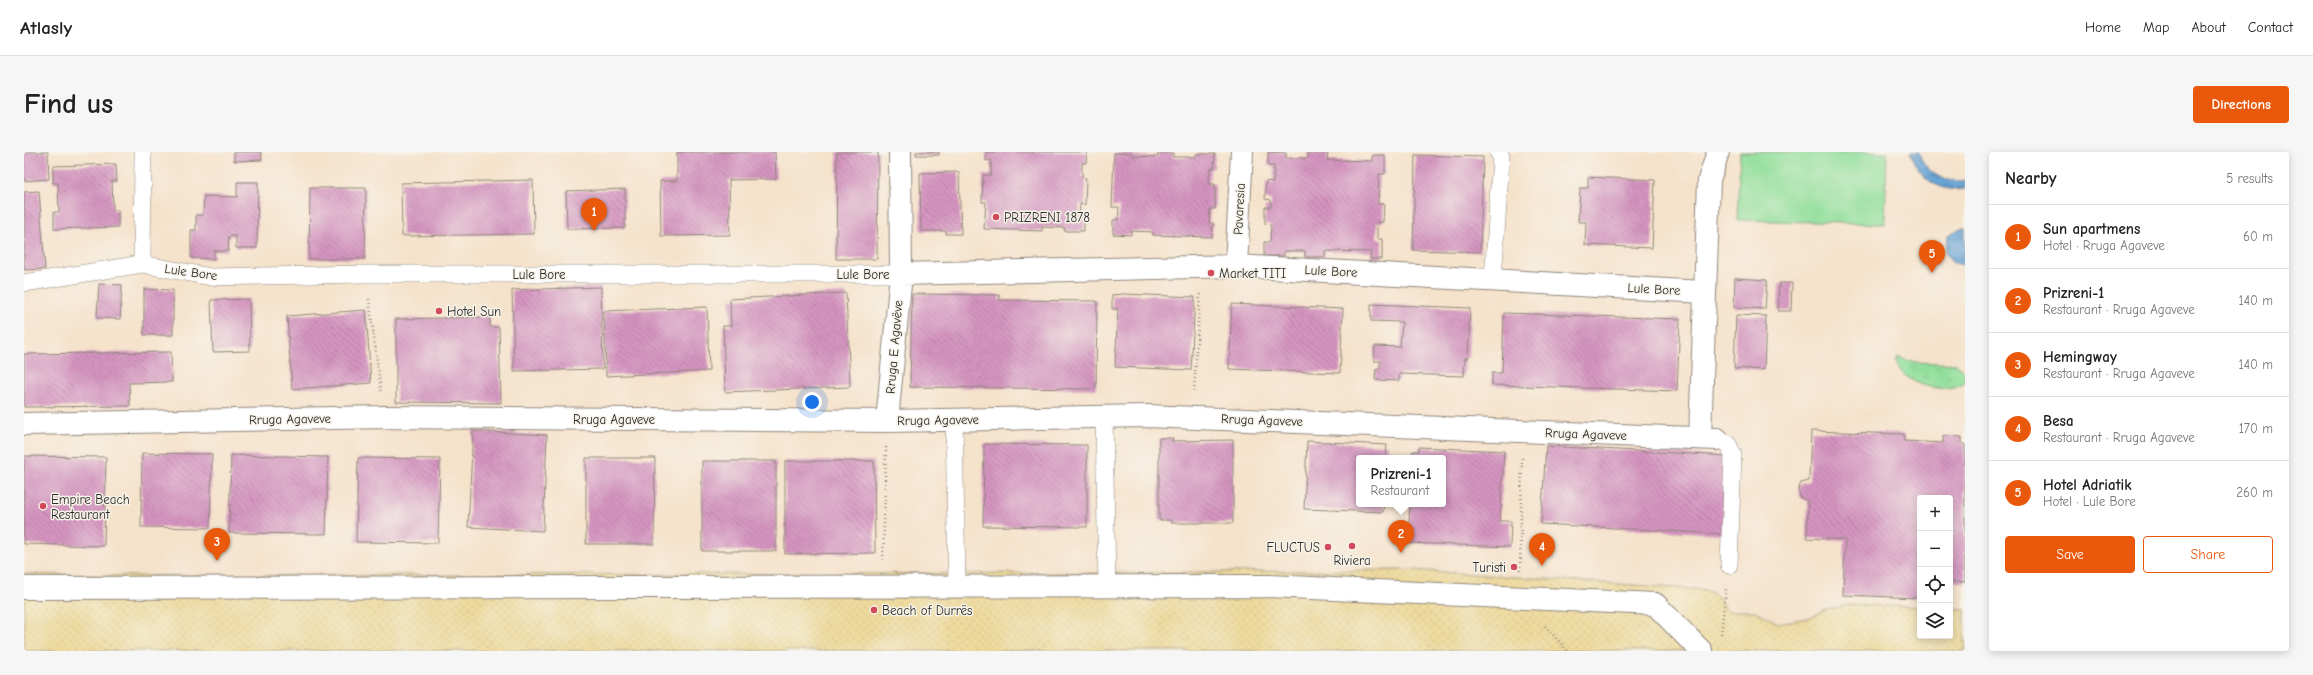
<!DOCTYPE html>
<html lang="en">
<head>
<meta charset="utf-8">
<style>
  body { margin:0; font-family:"Comic Neue",sans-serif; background:#f6f6f6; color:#222 }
  .controls { position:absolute; right:12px; bottom:12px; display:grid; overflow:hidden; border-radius:4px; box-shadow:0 2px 10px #0003 }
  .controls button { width:36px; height:36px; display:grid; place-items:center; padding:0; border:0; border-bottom:1px solid #e0e0e0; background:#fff; color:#222; font:20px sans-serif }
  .you { position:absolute; left:788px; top:250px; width:14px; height:14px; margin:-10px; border:3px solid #fff; border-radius:50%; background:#1a73e8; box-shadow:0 0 0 6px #1a73e833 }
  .badge { display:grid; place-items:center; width:26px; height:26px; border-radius:50%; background:#ea580c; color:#fff; font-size:13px; font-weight:700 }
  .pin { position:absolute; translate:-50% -33px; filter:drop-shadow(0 1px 2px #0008) }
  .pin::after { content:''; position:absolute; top:21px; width:14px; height:12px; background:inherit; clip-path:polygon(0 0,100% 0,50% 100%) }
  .popup { position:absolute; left:1332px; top:303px; width:90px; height:52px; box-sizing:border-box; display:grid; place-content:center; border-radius:4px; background:#fff; filter:drop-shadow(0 1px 3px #0005); font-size:13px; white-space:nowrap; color:#767676 }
  .popup b { font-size:15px; color:#222 }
  .popup::after { content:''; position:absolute; left:50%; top:100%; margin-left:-8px; border:8px solid transparent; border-top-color:#fff }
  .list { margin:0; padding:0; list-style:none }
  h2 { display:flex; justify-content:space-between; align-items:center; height:52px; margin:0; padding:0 16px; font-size:17px }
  h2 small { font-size:13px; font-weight:400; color:#767676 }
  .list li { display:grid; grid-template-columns:26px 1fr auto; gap:12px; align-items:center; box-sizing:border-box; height:64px; padding:0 16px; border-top:1px solid #e0e0e0 }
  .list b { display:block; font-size:15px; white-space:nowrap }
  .list p { margin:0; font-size:13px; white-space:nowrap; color:#767676 }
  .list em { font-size:13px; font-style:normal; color:#767676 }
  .actions { display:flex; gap:8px; padding:12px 16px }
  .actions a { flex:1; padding:9px 0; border:1px solid #ea580c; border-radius:4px; text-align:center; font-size:14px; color:#ea580c }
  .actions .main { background:#ea580c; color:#fff }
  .icon { flex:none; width:22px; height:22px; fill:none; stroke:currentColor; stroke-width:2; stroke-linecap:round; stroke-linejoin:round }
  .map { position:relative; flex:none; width:1941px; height:499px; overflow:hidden; border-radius:4px }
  header { display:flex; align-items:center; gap:24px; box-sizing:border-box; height:56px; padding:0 20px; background:#fff; border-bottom:1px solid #e0e0e0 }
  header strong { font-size:19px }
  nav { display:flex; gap:22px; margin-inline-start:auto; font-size:14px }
  .intro { display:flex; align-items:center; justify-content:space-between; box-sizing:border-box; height:96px; padding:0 24px }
  h1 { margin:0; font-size:28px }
  .button { padding:10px 18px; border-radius:4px; background:#ea580c; color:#fff; font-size:14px; font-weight:700 }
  main { display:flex; gap:24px; padding:0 24px }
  aside { flex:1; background:#fff; border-radius:4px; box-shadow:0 2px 10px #0003 }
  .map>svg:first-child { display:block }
  .grass { fill:url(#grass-tufts); stroke:#5e8564 }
  .sand { fill:url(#sand-dots); stroke:#8c8264 }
  .pitch { fill:#92df9c; stroke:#5e8564 }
  .water { fill:url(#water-waves); stroke:#486680 }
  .building { fill:url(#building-back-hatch) }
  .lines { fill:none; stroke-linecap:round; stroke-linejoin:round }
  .lane-casing { stroke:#90867b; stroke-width:18 }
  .street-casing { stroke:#90867b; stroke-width:24 }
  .path { stroke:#90867b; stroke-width:2.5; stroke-dasharray:1 3; stroke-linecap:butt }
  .lane { stroke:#fff; stroke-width:17 }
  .street { stroke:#fff; stroke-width:22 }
  .poi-dot { fill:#d1495b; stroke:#f7f3e8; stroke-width:1.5 }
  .labels { text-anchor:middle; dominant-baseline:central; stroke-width:3; stroke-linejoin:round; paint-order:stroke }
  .street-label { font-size:13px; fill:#2b2b2b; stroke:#f7f3e8 }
  .poi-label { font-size:13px; fill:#2b2b2b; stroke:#f7f3e8; text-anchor:start }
</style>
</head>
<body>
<header>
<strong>Atlasly</strong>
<nav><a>Home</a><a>Map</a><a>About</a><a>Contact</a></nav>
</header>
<div class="intro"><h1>Find us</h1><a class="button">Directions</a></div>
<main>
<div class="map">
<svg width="1941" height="499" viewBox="0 0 1941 499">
  <defs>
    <pattern id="grass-tufts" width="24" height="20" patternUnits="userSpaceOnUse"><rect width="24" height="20" fill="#92df9c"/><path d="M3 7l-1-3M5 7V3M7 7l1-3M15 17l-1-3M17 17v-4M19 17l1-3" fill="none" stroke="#7ec087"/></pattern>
    <pattern id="sand-dots" width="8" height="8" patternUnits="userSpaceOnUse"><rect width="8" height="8" fill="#eeda9e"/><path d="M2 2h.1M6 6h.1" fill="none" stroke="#cb8" stroke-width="1.8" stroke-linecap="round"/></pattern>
    <pattern id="water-waves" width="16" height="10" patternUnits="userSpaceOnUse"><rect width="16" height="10" fill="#64a1d5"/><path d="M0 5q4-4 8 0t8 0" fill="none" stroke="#5383ad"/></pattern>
    <pattern id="building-back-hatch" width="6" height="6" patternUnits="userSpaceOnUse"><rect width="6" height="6" fill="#d594c1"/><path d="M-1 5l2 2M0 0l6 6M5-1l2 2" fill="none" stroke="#ad799d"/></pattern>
  </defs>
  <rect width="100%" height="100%" fill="#f7f3e8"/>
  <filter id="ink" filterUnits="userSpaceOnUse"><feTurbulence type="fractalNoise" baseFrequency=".025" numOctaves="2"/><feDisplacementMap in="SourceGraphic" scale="8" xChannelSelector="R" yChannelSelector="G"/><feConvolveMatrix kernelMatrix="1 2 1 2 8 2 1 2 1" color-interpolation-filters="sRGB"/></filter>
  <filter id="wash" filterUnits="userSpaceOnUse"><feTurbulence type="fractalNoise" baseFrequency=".012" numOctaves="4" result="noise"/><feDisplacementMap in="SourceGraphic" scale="16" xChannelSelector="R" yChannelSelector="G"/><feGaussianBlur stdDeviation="0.9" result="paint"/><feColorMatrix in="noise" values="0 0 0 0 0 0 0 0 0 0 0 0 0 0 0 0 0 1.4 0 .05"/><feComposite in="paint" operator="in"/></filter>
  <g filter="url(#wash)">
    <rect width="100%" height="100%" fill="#f5e2cb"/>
    <path class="grass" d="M1874 205 1889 210 1933 212 1941 219V230C1923 244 1878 233 1872 210Z"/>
    <path class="sand" d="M1389 418 1682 438 1694 445 1702 459H1731L1754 471 1784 466 1802 458 1825 453 1896 455V484H1926V457H1941V499H0V422L101 424 1100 421Z"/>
    <path class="pitch" d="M1716 0H1863L1861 72 1713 68Z"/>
    <path class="water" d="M1886 0H1895C1900 20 1921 32 1941 28V37C1915 41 1893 25 1886 0Z
      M1936 76H1941V113L1929 111 1921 99 1924 84Z"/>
    <g id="blocks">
      <path class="building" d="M0 0H24L25 27 0 29Z
        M210 0H237L238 8 210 9Z
        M653 0H751L752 27 705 28 706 83 637 84 636 29H653Z
        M813 0H854L853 107H812Z
        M892 0H915V3H892Z
        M962 0H1063L1062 11H1058V25L1062 26 1061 53 1056 52 1055 65H1060V79H1040L1041 76 1018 75V79L960 77 962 50H958L959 23H967V8L962 9Z
        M1244 0 1262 1V6H1284V1L1304 2 1303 8 1348 9V3H1361V22H1355L1354 52H1360L1359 70H1353V87H1358V107H1346L1347 100 1301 99V105H1281V99H1260V104H1240V90H1246L1247 73 1241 72V55H1247V48L1241 47 1242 29 1249 30 1250 14H1244Z
        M1090 1H1109V4L1134 5V1H1149V5H1172V2H1191L1190 16 1186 17 1185 32H1191V57H1186L1185 71H1189L1188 85 1129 83V80L1107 79V83L1089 82V68H1094L1095 55H1088Z
        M1391 3 1459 5 1456 100 1389 98Z
        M92 12 93 29H88L89 58H94V75L30 77V60H35L34 31H29V14Z
        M935 20 937 82H922V79H897L896 21Z
        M1564 25 1631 28 1628 96 1561 93 1562 70H1554L1556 36H1564Z
        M509 28 510 82 378 84 377 31Z
        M213 30H234L233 96H212V84H205L204 99H190V107L167 106V78H172V63H179L180 44 213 45Z
        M286 36H342L341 107H285Z
        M601 37V76L543 77 542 39Z
        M15 39 21 117 0 118V40Z
        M1711 126 1743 128 1741 157 1710 155Z
        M1755 131H1768L1767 159H1754Z
        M75 132 98 133 96 167 73 166Z
        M577 135 579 217 490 219 488 138Z
        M120 137 149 138V183H120Z
        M822 141 826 235 701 240 699 174H707L706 147Z
        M888 142 976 143 975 148 1073 149 1072 237 886 235Z
        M1100 142 1171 145 1167 218 1091 215 1094 157H1088V143Z
        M225 147 226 199 189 200 187 148Z
        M1208 152 1319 157 1316 221 1205 217Z
        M1347 152 1446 156 1444 206H1441L1440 224 1375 222V229L1351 228 1352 217H1356V209H1350L1351 194 1376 195 1378 170 1347 169Z
        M683 155 685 219 582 224 580 159Z
        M342 158 347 231 268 237 263 164Z
        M1480 161 1656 167 1653 239 1468 233V221H1478Z
        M1712 163 1742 164 1740 218 1710 216Z
        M466 165V175H475L477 251 372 250V167Z
        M147 200 148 230 105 231 106 254 0 255V202Z
        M449 279 523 283 519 379 444 375Z
        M1787 279 1880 282V289L1919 291V284L1938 285V292H1941V430H1926V346H1896L1895 446 1819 443 1821 388 1783 386 1784 349 1777 346 1774 338 1777 331 1785 329Z
        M1135 286H1149L1148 289 1209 288V371H1147V368H1135Z
        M1283 289 1363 293 1362 306H1335V352H1360L1359 360 1280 357Z
        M960 292 1063 293V375L959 374Z
        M1522 294 1704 304 1699 382 1517 372Z
        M1395 295 1480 299 1476 369H1487L1486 395 1384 391 1386 352H1419V306H1388L1389 299H1395Z
        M118 301 188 302 186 376 117 375Z
        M207 303 304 305 302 382 205 381Z
        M0 304 82 305 80 394 0 392Z
        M334 306 416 307 414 391 332 390Z
        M562 306H631L630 392H562Z
        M678 309H752V399H678Z
        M761 309H850L851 401 761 402Z"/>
    </g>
  </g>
  <g filter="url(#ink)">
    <use href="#blocks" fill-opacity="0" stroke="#90867b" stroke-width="1"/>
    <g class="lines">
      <g class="lane-casing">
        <path id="lane" d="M118 112 119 0
          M1469 128 1477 4 1474 0
          M0 131 118 112 187 125 341 122H877
          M1080 265 1083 435
          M930 268 933 435
          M1693 287 1704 292 1709 303 1705 413"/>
      </g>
      <g class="street-casing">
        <path id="street" d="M1212 114 1218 0
          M877 122 1212 114 1680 140
          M863 269 877 122 876 0
          M0 272 361 265 863 269 1123 264 1693 287
          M1676 286 1685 28 1694 0
          M0 436 1245 434 1631 452 1677 499"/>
      </g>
      <path class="path" d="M345 147 357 239
        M1170 239 1176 141
        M859 408 862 295
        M1496 419 1498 306
        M1521 474 1544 499
        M1697 482 1702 436"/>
      <use href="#lane" class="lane"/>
      <use href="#street" class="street"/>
    </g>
  </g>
  <g class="poi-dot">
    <circle cx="972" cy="65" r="4"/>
    <circle cx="1187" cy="121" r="4"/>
    <circle cx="415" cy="159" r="4"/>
    <circle cx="19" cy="354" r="4"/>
    <circle cx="1328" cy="394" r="4"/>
    <circle cx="1304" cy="395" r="4"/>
    <circle cx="1490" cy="415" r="4"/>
    <circle cx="850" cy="458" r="4"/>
  </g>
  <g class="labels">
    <g class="street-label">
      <text transform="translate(1215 57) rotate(-87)">Pavaresia</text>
      <text transform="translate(1307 119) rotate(3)">Lule Bore</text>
      <text transform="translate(167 120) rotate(8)">Lule Bore</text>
      <text x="515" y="122">Lule Bore</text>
      <text x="839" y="122">Lule Bore</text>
      <text transform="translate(1630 137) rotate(3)">Lule Bore</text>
      <text transform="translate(870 195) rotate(-85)">Rruga E Agavëve</text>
      <text transform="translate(266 267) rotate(-1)">Rruga Agaveve</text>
      <text x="590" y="267">Rruga Agaveve</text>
      <text transform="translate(914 268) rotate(-1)">Rruga Agaveve</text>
      <text transform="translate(1238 268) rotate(2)">Rruga Agaveve</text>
      <text transform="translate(1562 282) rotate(2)">Rruga Agaveve</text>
    </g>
    <g class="poi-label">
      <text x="980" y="65">PRIZRENI 1878</text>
      <text x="1195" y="121">Market TITI</text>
      <text x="423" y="159">Hotel Sun</text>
      <text x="27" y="347">Empire Beach<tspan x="27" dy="15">Restaurant</tspan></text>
      <text x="1296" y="395" text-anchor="end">FLUCTUS</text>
      <text x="1328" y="408" text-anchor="middle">Riviera</text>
      <text x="1482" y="415" text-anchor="end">Turisti</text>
      <text x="858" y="458">Beach of Durrës</text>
    </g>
  </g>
</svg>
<div class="controls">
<button>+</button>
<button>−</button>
<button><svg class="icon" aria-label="locate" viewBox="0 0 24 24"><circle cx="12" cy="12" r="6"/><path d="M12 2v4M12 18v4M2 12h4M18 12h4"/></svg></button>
<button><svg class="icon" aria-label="layers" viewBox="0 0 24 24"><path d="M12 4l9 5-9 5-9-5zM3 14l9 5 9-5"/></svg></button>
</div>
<div class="you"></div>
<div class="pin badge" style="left:570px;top:79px">1</div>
<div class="pin badge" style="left:1377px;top:401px">2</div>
<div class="popup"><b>Prizreni-1</b>Restaurant</div>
<div class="pin badge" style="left:193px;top:409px">3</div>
<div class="pin badge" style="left:1518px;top:414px">4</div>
<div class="pin badge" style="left:1908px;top:121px">5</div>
</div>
<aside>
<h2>Nearby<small>5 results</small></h2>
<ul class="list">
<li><span class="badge">1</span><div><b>Sun apartmens</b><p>Hotel · Rruga Agaveve</p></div><em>60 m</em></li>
<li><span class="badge">2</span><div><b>Prizreni-1</b><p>Restaurant · Rruga Agaveve</p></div><em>140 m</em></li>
<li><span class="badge">3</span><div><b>Hemingway</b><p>Restaurant · Rruga Agaveve</p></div><em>140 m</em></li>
<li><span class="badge">4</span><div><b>Besa</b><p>Restaurant · Rruga Agaveve</p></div><em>170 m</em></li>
<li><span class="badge">5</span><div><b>Hotel Adriatik</b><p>Hotel · Lule Bore</p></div><em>260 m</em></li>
</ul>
<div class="actions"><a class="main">Save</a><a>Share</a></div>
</aside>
</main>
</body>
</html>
